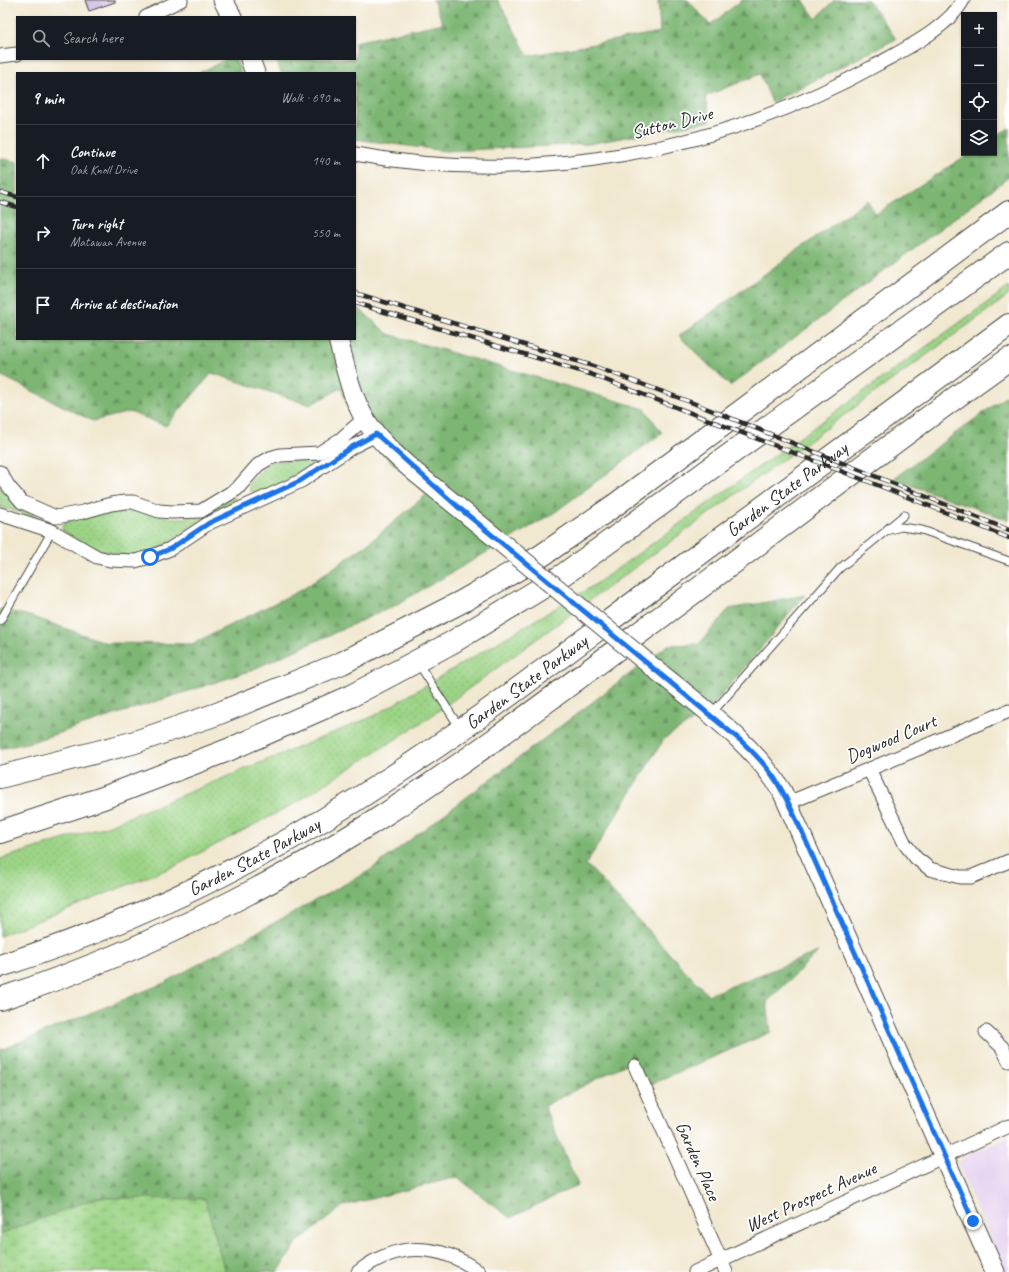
<!DOCTYPE html>
<html lang="en">
<head>
<meta charset="utf-8">
<style>
  body { margin:0; font-family:Caveat,sans-serif; background:#20242c; color:#f1f3f6 }
  .controls { position:absolute; right:12px; top:12px; display:grid; overflow:hidden; border-radius:0px; box-shadow:0 1px 3px #0004 }
  .controls button { width:36px; height:36px; display:grid; place-items:center; padding:0; border:0; border-bottom:1px solid #363941; background:#171b24; color:#f1f3f6; font:20px sans-serif }
  .stop { position:absolute; width:12px; height:12px; margin:-9px; border:3px solid #1a73e8; border-radius:50%; background:#fff }
  .stop.end { background:#1a73e8; border-color:#fff; box-shadow:0 1px 4px #0008 }
  .list { margin:0; padding:0; list-style:none }
  h2 { display:flex; justify-content:space-between; align-items:center; height:52px; margin:0; padding:0 16px; font-size:17px }
  h2 small { font-size:13px; font-weight:400; color:#9ea1a6 }
  .list li { display:grid; grid-template-columns:26px 1fr auto; gap:12px; align-items:center; box-sizing:border-box; height:72px; padding:0 16px; border-top:1px solid #363941 }
  .list b { display:block; font-size:15px; white-space:nowrap }
  .list p { margin:0; font-size:13px; white-space:nowrap; color:#9ea1a6 }
  .list em { font-size:13px; font-style:normal; color:#9ea1a6 }
  .icon { flex:none; width:22px; height:22px; fill:none; stroke:currentColor; stroke-width:2; stroke-linecap:round; stroke-linejoin:round }
  .map { position:relative; flex:none; width:1009px; height:1272px; overflow:hidden }
  .search { position:absolute; background:#171b24; box-shadow:0 1px 3px #0004; left:16px; top:16px; width:340px; height:44px; display:flex; align-items:center; gap:10px; box-sizing:border-box; padding:0 14px; border-radius:0px; color:#9ea1a6; font-size:15px }
  .panel { position:absolute; background:#171b24; box-shadow:0 1px 3px #0004; left:16px; top:72px; width:340px; height:268px; border-radius:0px }
  .map>svg:first-child { display:block }
  .built { fill:#e6d3f0 }
  .grass { fill:url(#grass-dots); stroke:#648058 }
  .forest { fill:url(#forest-firs); stroke:#54704f }
  .wetland { fill:url(#wetland-marsh); stroke:#648058 }
  .building { fill:url(#building-back-hatch) }
  .lines { fill:none; stroke-linecap:round; stroke-linejoin:round }
  .lane-casing { stroke:#494744; stroke-width:9 }
  .street-casing { stroke:#494744; stroke-width:15 }
  .secondary-casing { stroke:#494744; stroke-width:21 }
  .highway-casing { stroke:#494744; stroke-width:24 }
  .lane { stroke:#fff; stroke-width:7 }
  .street { stroke:#fff; stroke-width:13 }
  .secondary { stroke:#fff; stroke-width:19 }
  .highway { stroke:#fff; stroke-width:22 }
  .rail-casing { stroke:#2b2b2b; stroke-width:4.5 }
  .rail { stroke:#fff; stroke-width:3; stroke-dasharray:9; stroke-linecap:butt }
  .secondary-bridge-casing { stroke:#494744; stroke-width:21; stroke-linecap:butt }
  .secondary-bridge { stroke:#fff; stroke-width:19 }
  .route { stroke:#1a73e8; stroke-width:5 }
  .labels { text-anchor:middle; dominant-baseline:central; stroke-width:3.5; stroke-linejoin:round; paint-order:stroke }
  .street-label { font-size:19px; fill:#2b2b2b; stroke:#fff }
</style>
</head>
<body>
<div class="map">
<svg width="1009" height="1272" viewBox="0 0 1009 1272">
  <defs>
    <pattern id="grass-dots" width="8" height="8" patternUnits="userSpaceOnUse"><rect width="8" height="8" fill="#9cd486"/><path d="M2 2h.1M6 6h.1" fill="none" stroke="#87b674" stroke-width="1.8" stroke-linecap="round"/></pattern>
    <pattern id="forest-firs" width="22" height="20" patternUnits="userSpaceOnUse"><rect width="22" height="20" fill="#7db673"/><path d="M5 1l3.5 6h-7zM16 11l3.5 6h-7z" fill="#67945f"/></pattern>
    <pattern id="wetland-marsh" width="20" height="14" patternUnits="userSpaceOnUse"><rect width="20" height="14" fill="#9cd486"/><path d="M1 5h8M5 5V1M11 12h8M15 12V8" fill="none" stroke="#87b674"/></pattern>
    <pattern id="building-back-hatch" width="6" height="6" patternUnits="userSpaceOnUse"><rect width="6" height="6" fill="#c6afe0"/><path d="M-1 5l2 2M0 0l6 6M5-1l2 2" fill="none" stroke="#a18fb6"/></pattern>
  </defs>
  <rect width="100%" height="100%" fill="#fff"/>
  <filter id="ink" filterUnits="userSpaceOnUse"><feTurbulence type="fractalNoise" baseFrequency=".025" numOctaves="2"/><feDisplacementMap in="SourceGraphic" scale="8" xChannelSelector="R" yChannelSelector="G"/><feConvolveMatrix kernelMatrix="1 2 1 2 8 2 1 2 1" color-interpolation-filters="sRGB"/></filter>
  <filter id="wash" filterUnits="userSpaceOnUse"><feTurbulence type="fractalNoise" baseFrequency=".012" numOctaves="4" result="noise"/><feDisplacementMap in="SourceGraphic" scale="16" xChannelSelector="R" yChannelSelector="G"/><feGaussianBlur stdDeviation="0.9" result="paint"/><feColorMatrix in="noise" values="0 0 0 0 0 0 0 0 0 0 0 0 0 0 0 0 0 1.4 0 .05"/><feComposite in="paint" operator="in"/></filter>
  <g filter="url(#wash)">
    <rect width="100%" height="100%" fill="#f1e8d0"/>
    <path class="built" d="M1009 1137V1272H1005L958 1166 960 1159Z"/>
    <path class="grass" d="M1009 287V295L427 719 294 804 175 866 0 936V859L107 826 374 716 596 584Z
      M307 459 313 464 311 470 259 494 250 491 249 483 270 462Z
      M0 486 10 498 37 517 0 507Z
      M234 497 237 502 235 505C222 511 208 516 196 523 183 532 170 545 155 550 119 563 94 550 63 531L62 528 65 523 68 521 124 506 170 518H187L196 516Z"/>
    <path class="forest" d="M433 0H498L528 56 660 32 658 0H688L710 25 742 0H803L816 19 834 0H868L896 39 772 102 760 74 706 96 710 121 589 144 446 151 355 139V73H281L276 59H355V42L443 23Z
      M227 59H235L241 73H199Z
      M1009 128V177L730 386 679 336 867 200 876 214 970 153H994V137Z
      M0 158 17 162V339H355V305L388 334 645 409 662 433 551 515 394 606 247 672 31 742 0 749V609L30 616 107 643 192 644 303 589 369 543 427 494 374 446 350 412 341 388 310 405 212 373 166 426 130 412 93 421 0 375Z
      M1009 394V520L893 479Z
      M805 595 709 710 664 739 586 864 708 995 818 952 767 1002 771 1032 642 1088 628 1063 544 1106 578 1185 510 1218 457 1177 343 1206 297 1243 278 1272H225L205 1199 96 1198 0 1234V1050L164 983 369 871 668 645 699 644 729 609Z"/>
    <path class="wetland" d="M96 1198 205 1199 225 1272H0V1234Z"/>
    <g id="blocks">
      <path class="building" d="M85 0H115V2L89 11Z"/>
    </g>
  </g>
  <g filter="url(#ink)">
    <use href="#blocks" fill-opacity="0" stroke="#494744" stroke-width="1"/>
    <g class="lines">
      <g class="lane-casing">
        <path id="lane" d="M887 529 904 515
          M0 621 52 531
          M418 663 460 728
          M712 713 840 568 886 531 901 527 922 530 1009 561"/>
      </g>
      <g class="street-casing">
        <path id="street" d="M146 17 181 0
          M0 56 17 54
          M355 154C534 187 720 152 878 64 905 49 948 28 963 0
          M0 472 9 487 22 502 56 517 83 512 111 504 125 502H133L159 511 172 512 201 511 237 489 258 465 270 458 280 455 319 453 341 439 365 418
          M0 514 52 531 97 557 110 560 135 561 150 557 170 549 209 523 301 481 352 447 376 435
          M869 769 905 844 916 858 930 869 960 877H971L1009 861
          M788 803 1009 711
          M986 1032 1002 1047 1009 1061
          M635 1066 726 1272
          M358 1272C397 1241 440 1243 479 1272
          M695 1272 1009 1126"/>
      </g>
      <g class="secondary-casing">
        <path id="secondary" d="M223 0 232 17
          M250 59 255 73
          M338 339C345 366 351 396 365 419 386 453 428 482 458 507
          M655 669C700 706 751 741 782 791L995 1272"/>
      </g>
      <g class="highway-casing">
        <g id="highway">
          <path d="M0 777 132 743 217 714 342 663 463 601 541 556 615 505 1009 212"/>
          <path d="M0 832 103 798 228 750 351 696 451 643 563 575 1009 253"/>
          <path id="s1" d="M0 966C137 922 270 857 390 778 476 722 558 659 640 598 763 507 886 416 1009 325"/>
          <path d="M0 999C130 956 254 896 370 824 460 767 545 703 631 639 757 546 881 450 1009 359"/>
        </g>
      </g>
      <use href="#lane" class="lane"/>
      <use href="#street" class="street"/>
      <use href="#secondary" class="secondary"/>
      <use href="#highway" class="highway"/>
      <g class="rail-casing">
        <path id="rail" d="M0 192 17 197
          M0 202 17 207
          M355 293 593 366 693 403 1009 530
          M355 303 590 374 890 490 1009 538"/>
      </g>
      <use href="#rail" class="rail"/>
      <g class="secondary-bridge-casing">
        <path id="secondary-bridge" d="M458 507 655 669"/>
      </g>
      <use href="#secondary-bridge" class="secondary-bridge"/>
    </g>
  </g>
  <g class="lines" filter="url(#ink)">
    <path class="route" d="M150 557 170 549 209 523 300 481 352 447 376 434 458 507 740 740C752 751 764 763 773 776 788 798 798 824 809 848L973 1221"/>
  </g>
  <g class="labels">
    <g class="street-label">
      <text transform="translate(672 123) rotate(-14)">Sutton Drive</text>
      <text stroke="none"><textPath href="#s1" startOffset="925">Garden State Parkway</textPath></text>
      <text stroke="none"><textPath href="#s1" startOffset="601">Garden State Parkway</textPath></text>
      <text transform="translate(891 739) rotate(-23)">Dogwood Court</text>
      <text stroke="none"><textPath href="#s1" startOffset="277">Garden State Parkway</textPath></text>
      <text transform="translate(698 1161) rotate(66)">Garden Place</text>
      <text transform="translate(811 1197) rotate(-25)">West Prospect Avenue</text>
    </g>
  </g>
</svg>
<div class="controls">
<button>+</button>
<button>−</button>
<button><svg class="icon" aria-label="locate" viewBox="0 0 24 24"><circle cx="12" cy="12" r="6"/><path d="M12 2v4M12 18v4M2 12h4M18 12h4"/></svg></button>
<button><svg class="icon" aria-label="layers" viewBox="0 0 24 24"><path d="M12 4l9 5-9 5-9-5zM3 14l9 5 9-5"/></svg></button>
</div>
<div class="stop" style="left:150px;top:557px"></div>
<div class="stop end" style="left:973px;top:1221px"></div>
<div class="search"><svg class="icon" aria-label="search" viewBox="0 0 24 24"><circle cx="10" cy="10" r="6"/><path d="M15 15l6 6"/></svg>Search here</div>
<section class="panel">
<h2>9 min<small>Walk · 690 m</small></h2>
<ul class="list">
<li><svg class="icon" aria-label="ahead" viewBox="0 0 24 24"><path d="M12 20V5M6 11l6-6 6 6"/></svg><div><b>Continue</b><p>Oak Knoll Drive</p></div><em>140 m</em></li>
<li><svg class="icon" aria-label="right" viewBox="0 0 24 24"><path d="M7 20v-9h11M14 6l5 5-5 5"/></svg><div><b>Turn right</b><p>Matawan Avenue</p></div><em>550 m</em></li>
<li><svg class="icon" aria-label="arrive" viewBox="0 0 24 24"><path d="M6 21V4h12l-3 4 3 4H6"/></svg><div><b>Arrive at destination</b></div></li>
</ul>
</section>
</div>
</body>
</html>
